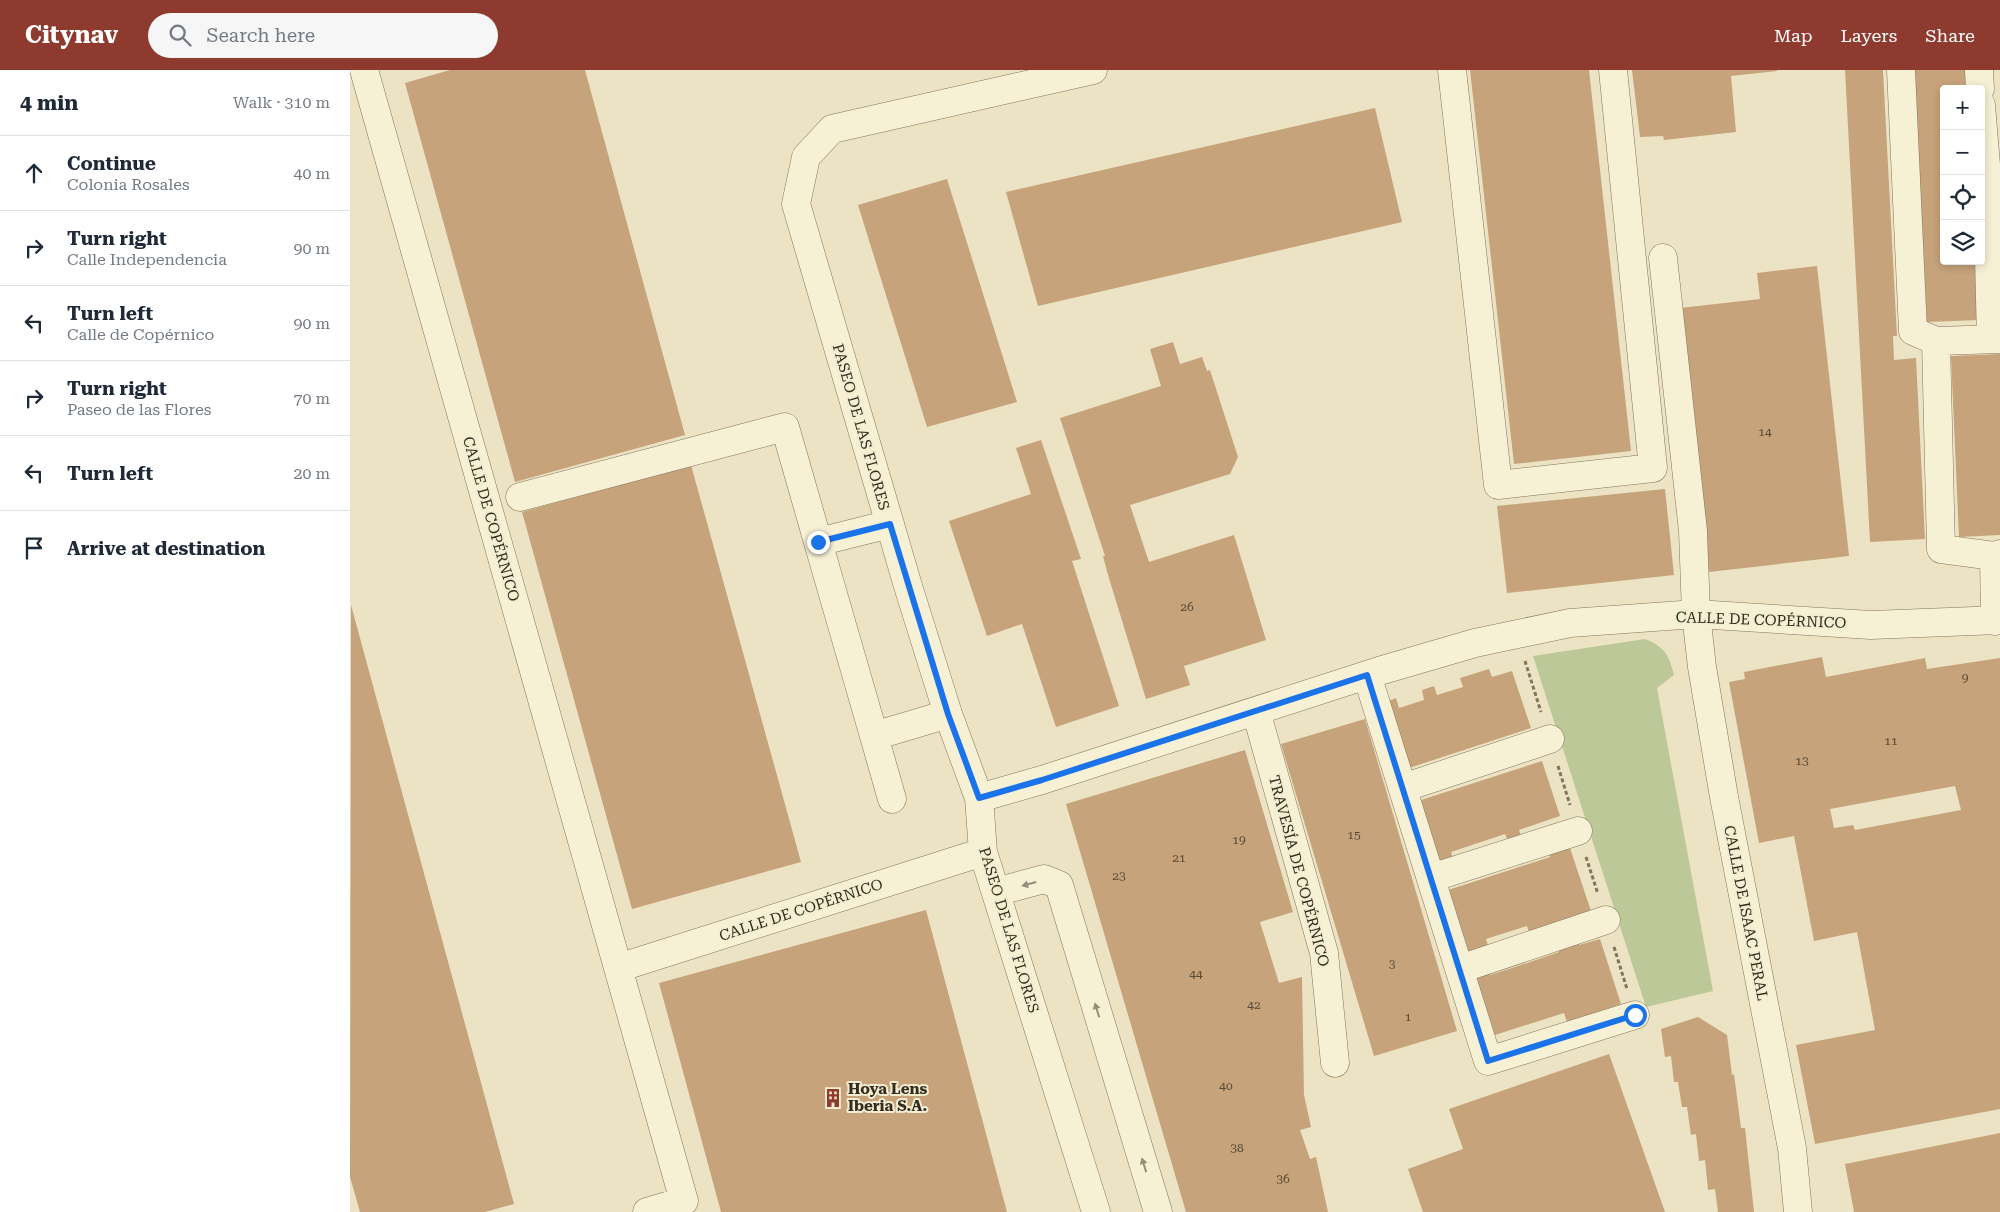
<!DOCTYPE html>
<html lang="en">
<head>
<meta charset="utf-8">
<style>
  body { margin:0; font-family:"Roboto Serif",serif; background:#f6f6f7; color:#1f2937 }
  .controls { position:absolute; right:15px; top:15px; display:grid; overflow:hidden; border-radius:5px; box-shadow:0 2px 8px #0003 }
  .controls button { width:45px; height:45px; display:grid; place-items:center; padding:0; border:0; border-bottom:1px solid #e0e1e3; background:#fff; color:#1f2937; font:25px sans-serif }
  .stop { position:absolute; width:15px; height:15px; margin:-11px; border:4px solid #1a73e8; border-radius:50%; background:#fff }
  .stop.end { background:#1a73e8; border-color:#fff; box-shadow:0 1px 5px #0008 }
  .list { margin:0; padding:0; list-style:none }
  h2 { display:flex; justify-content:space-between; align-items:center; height:65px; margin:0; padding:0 20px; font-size:21px }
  h2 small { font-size:16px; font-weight:400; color:#747a83 }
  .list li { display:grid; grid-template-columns:32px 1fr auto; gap:15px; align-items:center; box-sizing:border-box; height:75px; padding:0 20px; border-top:1px solid #e0e1e3 }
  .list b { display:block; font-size:19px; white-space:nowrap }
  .list p { margin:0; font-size:16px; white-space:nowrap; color:#747a83 }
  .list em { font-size:16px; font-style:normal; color:#747a83 }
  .icon { flex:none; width:28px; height:28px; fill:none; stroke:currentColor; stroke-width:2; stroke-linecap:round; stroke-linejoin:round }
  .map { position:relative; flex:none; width:1650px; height:1142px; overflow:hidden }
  header { display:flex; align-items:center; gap:30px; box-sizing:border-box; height:70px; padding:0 25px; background:#8e3a2f; color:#fff }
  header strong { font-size:24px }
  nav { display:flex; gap:28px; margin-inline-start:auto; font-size:18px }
  .search { width:350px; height:45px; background:#f6f6f7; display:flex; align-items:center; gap:12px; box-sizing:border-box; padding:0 18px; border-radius:28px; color:#747a83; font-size:19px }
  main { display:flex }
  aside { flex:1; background:#fff }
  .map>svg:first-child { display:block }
  .green { fill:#bcc898 }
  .building { fill:#c6a37b; fill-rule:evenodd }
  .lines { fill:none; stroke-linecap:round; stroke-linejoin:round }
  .minor-casing { stroke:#83755b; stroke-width:29 }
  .path { stroke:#83755b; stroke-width:3; stroke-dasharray:4 2.5; stroke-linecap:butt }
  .minor { stroke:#f6f0d5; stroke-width:28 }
  .oneway { fill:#958e7a }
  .route { stroke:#1a73e8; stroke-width:6 }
  .labels { text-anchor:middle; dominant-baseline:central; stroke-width:4; stroke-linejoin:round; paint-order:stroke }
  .number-label { font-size:12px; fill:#584a35 }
  .street-label { font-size:15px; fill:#342c1e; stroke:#f3edd2 }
  .poi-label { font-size:15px; font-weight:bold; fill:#342c1e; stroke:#f3edd2; text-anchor:start }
</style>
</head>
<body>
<header>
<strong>Citynav</strong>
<div class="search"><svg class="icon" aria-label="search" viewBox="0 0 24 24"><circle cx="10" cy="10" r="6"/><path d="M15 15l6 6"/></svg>Search here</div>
<nav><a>Map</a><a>Layers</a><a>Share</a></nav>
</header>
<main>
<aside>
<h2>4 min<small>Walk · 310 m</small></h2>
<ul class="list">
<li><svg class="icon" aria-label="ahead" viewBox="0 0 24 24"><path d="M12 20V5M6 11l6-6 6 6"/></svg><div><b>Continue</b><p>Colonia Rosales</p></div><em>40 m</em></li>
<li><svg class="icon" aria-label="right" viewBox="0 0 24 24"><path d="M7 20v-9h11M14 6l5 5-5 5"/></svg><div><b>Turn right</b><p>Calle Independencia</p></div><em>90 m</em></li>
<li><svg class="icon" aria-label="left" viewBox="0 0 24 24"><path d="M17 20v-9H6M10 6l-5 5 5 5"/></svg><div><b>Turn left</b><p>Calle de Copérnico</p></div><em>90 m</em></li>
<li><svg class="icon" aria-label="right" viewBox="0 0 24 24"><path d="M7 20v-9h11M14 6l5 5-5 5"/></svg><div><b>Turn right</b><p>Paseo de las Flores</p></div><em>70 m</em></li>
<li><svg class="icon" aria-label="left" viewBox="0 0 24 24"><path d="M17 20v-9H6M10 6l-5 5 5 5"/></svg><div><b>Turn left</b></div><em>20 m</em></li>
<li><svg class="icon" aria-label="arrive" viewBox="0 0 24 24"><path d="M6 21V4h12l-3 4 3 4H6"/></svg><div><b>Arrive at destination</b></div></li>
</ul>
</aside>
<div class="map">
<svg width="1650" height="1142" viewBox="0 0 1650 1142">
  <rect width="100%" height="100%" fill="#ebe3c3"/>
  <path class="green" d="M1295 569C1315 577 1319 585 1324 605L1307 618 1363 921 1296 937 1183 586Z"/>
  <path class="building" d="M100 0H235L335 365 165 412 55 13Z
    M1120 0H1239L1281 381 1164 394Z
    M1282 0H1427V1L1381 6 1386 62 1314 70 1313 66 1290 67Z
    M1495 0H1533L1547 266H1543L1544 290 1566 288 1575 469 1520 472Z
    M1564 0H1615L1616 19H1594V191H1626L1629 250 1577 252Z
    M1025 38 1052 152 688 236 656 122Z
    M597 109 667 332 577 357 508 135Z
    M1467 196 1499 486 1359 502 1330 238 1410 229 1407 203Z
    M823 272 830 294 852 287 857 301 860 300 888 387 880 404 780 435 799 492 884 465 916 570 834 596 840 615 796 629 758 505 753 486H755L710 348 811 316 800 279Z
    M1650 284V465L1609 467 1601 286Z
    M691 370 731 489 722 491 769 636 706 657 672 554 637 566 599 451 681 424 666 378Z
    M341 395 451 792 282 839 172 442Z
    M1315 419 1324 505 1157 523 1147 436Z
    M1 535 164 1134 135 1142H10L0 1107Z
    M1472 587 1476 607 1575 588 1577 599 1650 588V1039L1465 1074 1446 975 1525 960 1507 862 1464 871 1444 766 1409 773 1379 612 1395 609 1394 602ZM1605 716 1611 740 1505 760 1503 755 1484 758 1480 739Z
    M1139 599 1142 607 1162 601 1181 658 1059 698 1036 632 1046 628 1049 638 1074 630 1072 620 1084 616 1087 625 1113 617 1110 608Z
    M1015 649 1107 961 1024 986 931 674Z
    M895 680 943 842 910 852 929 913 952 907 954 1025 961 1057 950 1060 960 1089 966 1087 978 1142H836L716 734Z
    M1192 691 1210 746 1169 760 1172 769 1159 773 1155 764 1101 782 1104 791 1090 795 1068 731Z
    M1218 772 1242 844 1180 865 1177 856 1136 869 1139 879 1120 885 1098 820 1200 787 1198 779Z
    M576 840 657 1142H371L309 913Z
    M1227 869 1229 875 1250 869 1271 934 1217 952 1214 943 1145 965 1125 903 1138 898 1140 905 1168 896 1209 882 1207 876Z
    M1348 947 1377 965 1382 1005 1384 1004 1391 1058H1395L1404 1142H1368L1365 1119 1358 1120 1355 1090 1349 1091 1346 1064 1341 1065 1337 1037H1332L1328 1012H1324L1321 986 1315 987 1311 959Z
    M1259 984 1315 1142H1073L1058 1099 1113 1079 1099 1039Z
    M1650 1063V1142H1504L1495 1094Z"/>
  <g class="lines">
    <g class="minor-casing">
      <path id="minor" d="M14 0 334 1131 297 1142
        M743 0 482 59 456 87 446 134 558 516 598 644 629 728 633 782 746 1142
        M1102 0 1148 415 1303 398 1263 0
        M1551 0 1563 261 1586 271 1591 479 1644 486 1650 484
        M1629 0 1630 19
        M1631 35 1637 107H1650
        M1637 107 1641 269
        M1313 188 1343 461 1346 544 1352 597 1374 727 1442 1078 1448 1142
        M1586 271 1650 269
        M170 427 435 357 468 472
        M540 454 468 472 524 666 598 644
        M1644 486 1645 551
        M1017 605 1138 991 1285 945
        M906 641 974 883 985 993
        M524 666 542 729
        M1053 718 1200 669
        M629 728 692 710 1029 601 1125 573 1220 553 1346 544 1521 555 1650 550
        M1081 808 1228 761
        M646 822 694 809 709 815 808 1142
        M268 898 633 782
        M1110 899 1256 850"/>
    </g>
    <path class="path" d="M1175 591 1191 642
      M1208 696 1220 735
      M1236 787 1248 824
      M1264 877 1277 919"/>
    <use href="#minor" class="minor"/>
  </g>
  <defs><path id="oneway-solid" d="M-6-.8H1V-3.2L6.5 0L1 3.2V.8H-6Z" transform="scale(1.25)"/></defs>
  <g class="oneway">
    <use href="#oneway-solid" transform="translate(679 814) rotate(165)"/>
    <use href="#oneway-solid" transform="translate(747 940) rotate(-107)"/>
    <use href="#oneway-solid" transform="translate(794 1095) rotate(-107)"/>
  </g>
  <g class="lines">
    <path class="route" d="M468 472 540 454 598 644 629 728 692 710 1017 605 1138 991 1285 945"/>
  </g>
  <defs>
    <g id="building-bare" transform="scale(1.5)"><path d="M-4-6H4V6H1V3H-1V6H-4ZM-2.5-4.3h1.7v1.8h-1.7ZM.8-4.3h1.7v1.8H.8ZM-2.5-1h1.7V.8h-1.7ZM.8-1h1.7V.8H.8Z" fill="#8e3a2f" stroke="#f3edd2" stroke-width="2.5" paint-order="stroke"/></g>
  </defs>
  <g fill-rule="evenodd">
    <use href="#building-bare" x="483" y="1028"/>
  </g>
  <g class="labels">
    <g class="number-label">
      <text x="1415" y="362">14</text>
      <text x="837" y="537">26</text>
      <text x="1615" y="608">9</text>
      <text x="1541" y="671">11</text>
      <text x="1452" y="691">13</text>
      <text x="1004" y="765">15</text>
      <text x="889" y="770">19</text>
      <text x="829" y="788">21</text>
      <text x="769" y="806">23</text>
      <text x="1042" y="894">3</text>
      <text x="846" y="904">44</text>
      <text x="904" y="935">42</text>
      <text x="1058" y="947">1</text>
      <text x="876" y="1016">40</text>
      <text x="887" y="1078">38</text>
      <text x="933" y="1109">36</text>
    </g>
    <g class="street-label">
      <text transform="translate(511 357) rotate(74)">PASEO DE LAS FLORES</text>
      <text transform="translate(141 449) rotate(74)">CALLE DE COPÉRNICO</text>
      <text transform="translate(1411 550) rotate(2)">CALLE DE COPÉRNICO</text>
      <text transform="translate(949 801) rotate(75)">TRAVESÍA DE COPÉRNICO</text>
      <text transform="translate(451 840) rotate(-18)">CALLE DE COPÉRNICO</text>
      <text transform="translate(1396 843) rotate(79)">CALLE DE ISAAC PERAL</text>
      <text transform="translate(659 860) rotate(73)">PASEO DE LAS FLORES</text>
    </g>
    <g class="poi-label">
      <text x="498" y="1019">Hoya Lens<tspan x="498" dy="17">Iberia S.A.</tspan></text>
    </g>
  </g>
</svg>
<div class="controls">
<button>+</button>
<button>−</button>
<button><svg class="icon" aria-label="locate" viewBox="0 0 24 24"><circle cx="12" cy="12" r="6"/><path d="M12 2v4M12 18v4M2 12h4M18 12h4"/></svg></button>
<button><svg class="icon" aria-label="layers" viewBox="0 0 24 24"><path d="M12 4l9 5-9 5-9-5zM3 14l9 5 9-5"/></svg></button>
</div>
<div class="stop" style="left:1285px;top:945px"></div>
<div class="stop end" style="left:468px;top:472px"></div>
</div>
</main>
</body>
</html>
